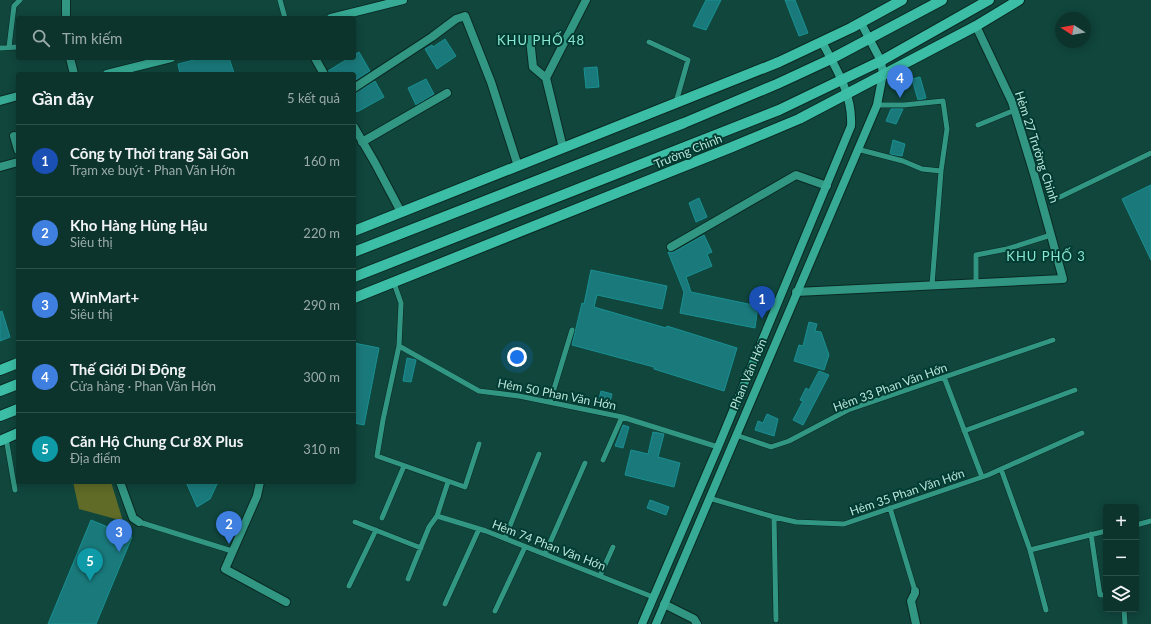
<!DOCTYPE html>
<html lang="vi">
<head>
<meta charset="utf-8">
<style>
  body { margin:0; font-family:Lato,sans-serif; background:#1a3f39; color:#f1f3f6 }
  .controls { position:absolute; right:12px; bottom:12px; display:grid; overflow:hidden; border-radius:4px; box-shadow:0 2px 10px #0003 }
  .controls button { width:36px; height:36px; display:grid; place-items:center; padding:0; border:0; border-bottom:1px solid #2c4f49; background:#0c342d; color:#f1f3f6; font:20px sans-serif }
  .compass { position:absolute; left:1055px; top:12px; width:36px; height:36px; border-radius:50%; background:#0c342d; box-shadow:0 2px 10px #0003; rotate:281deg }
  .you { position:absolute; left:517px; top:357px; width:14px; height:14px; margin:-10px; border:3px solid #fff; border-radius:50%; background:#1a73e8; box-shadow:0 0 0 6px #1a73e833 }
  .badge { display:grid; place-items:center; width:26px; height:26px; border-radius:50%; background:#95b2f1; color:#fff; font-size:13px; font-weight:700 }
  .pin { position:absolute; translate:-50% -33px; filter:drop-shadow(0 1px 2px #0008) }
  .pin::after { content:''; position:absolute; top:21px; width:14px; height:12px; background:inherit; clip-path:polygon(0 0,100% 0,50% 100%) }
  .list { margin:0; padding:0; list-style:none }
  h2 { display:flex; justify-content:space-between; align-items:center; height:52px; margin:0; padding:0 16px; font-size:17px }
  h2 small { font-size:13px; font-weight:400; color:#9aaaaa }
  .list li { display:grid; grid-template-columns:26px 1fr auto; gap:12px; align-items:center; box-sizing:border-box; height:72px; padding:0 16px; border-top:1px solid #2c4f49 }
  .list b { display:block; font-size:15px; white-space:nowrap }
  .list p { margin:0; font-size:13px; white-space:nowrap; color:#9aaaaa }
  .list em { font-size:13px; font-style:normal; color:#9aaaaa }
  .icon { flex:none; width:22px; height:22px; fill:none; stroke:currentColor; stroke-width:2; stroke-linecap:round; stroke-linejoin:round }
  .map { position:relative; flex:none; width:1151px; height:624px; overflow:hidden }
  .search { position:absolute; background:#0c342d; box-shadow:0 2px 10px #0003; left:16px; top:16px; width:340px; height:44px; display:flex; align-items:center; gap:10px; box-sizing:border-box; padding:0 14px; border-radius:4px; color:#9aaaaa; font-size:15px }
  .panel { position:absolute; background:#0c342d; box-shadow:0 2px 10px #0003; left:16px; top:72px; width:340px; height:412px; border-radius:4px }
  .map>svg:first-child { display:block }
  .green { fill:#606b27 }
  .building { fill:#1a797b; stroke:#199093 }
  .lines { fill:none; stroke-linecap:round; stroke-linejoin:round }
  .lane-casing { stroke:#0a2923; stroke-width:6 }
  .street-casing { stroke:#0a2923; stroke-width:10 }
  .secondary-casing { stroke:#0a2923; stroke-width:10 }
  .primary-casing { stroke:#0a2923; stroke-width:12 }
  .lane { stroke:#319682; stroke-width:5 }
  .street { stroke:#319682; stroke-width:8 }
  .secondary { stroke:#36aa94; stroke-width:8 }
  .primary { stroke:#3bbea5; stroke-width:10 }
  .labels { text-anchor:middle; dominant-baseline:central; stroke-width:4; stroke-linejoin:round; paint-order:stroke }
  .street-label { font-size:12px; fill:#b9e5d9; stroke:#013b32 }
  .neighbourhood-label { font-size:13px; letter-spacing:1px; fill:#88e7d2; stroke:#013b32 }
</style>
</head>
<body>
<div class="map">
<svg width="1151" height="624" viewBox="0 0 1151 624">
  <rect width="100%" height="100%" fill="#10463c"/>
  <path class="green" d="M73 482H111L123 521 79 509Z"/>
  <path class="building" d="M706 0H721L706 30 693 26Z
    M785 0H795L808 33 799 36Z
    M445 39 456 56 437 69 425 49 432 45 433 47Z
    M359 52 370 71 354 81V74H329L328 71 349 58H354V55Z
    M202 58H229L234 73 229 74H180L178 64Z
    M597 67 599 87 586 88 584 68Z
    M920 77 926 98 918 100 912 79Z
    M426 79 434 94 416 105 408 88Z
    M375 81 384 97 357 112 354 106V93Z
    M891 109H903L896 124 886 121Z
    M893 140 905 144 902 156 890 154Z
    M1151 185V260L1122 199Z
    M699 198 707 217 696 222 689 203Z
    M704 235 712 252 707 254 712 266 686 277 691 292 758 306 755 328 680 313 684 292 668 252H674Z
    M591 270 667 286 662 309 597 295 594 307 666 328 667 326 737 348 724 391 654 369V367L572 345 582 303 584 304Z
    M2 311 10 337 0 341V312Z
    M809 322 817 324 815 331 821 332 829 355 824 370 794 361 799 345 803 346Z
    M354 343 379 348 364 425 354 423Z
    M407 358 416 360 411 382 403 381Z
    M819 371 829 375 803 425 793 420 803 401 800 400 806 388 809 390Z
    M601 391 612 394 609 406 598 403Z
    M767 414 778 419 774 436 755 430 758 421 763 423Z
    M623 425 629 427 623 448 615 446Z
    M653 432 664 434 658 457 680 463 674 487 625 475 631 450 648 454Z
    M186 482H218L210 499 197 507Z
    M650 500 669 507 666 515 647 508Z
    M91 520 132 537 96 624H48Z"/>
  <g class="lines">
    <g class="lane-casing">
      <path id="lane" d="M280 0 285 18
        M649 42 688 60 676 102
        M9 47 14 6 20 0
        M0 48 18 47
        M877 105H904L943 101 947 129 941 171 932 285
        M978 125 1015 110
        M857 149 903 161 922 169 941 171
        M1060 197 1151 153
        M394 283 401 303 399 346 383 420 377 456 465 487 479 444
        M976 283V255L1007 249 1051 235
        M399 346 479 391 519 396 622 417 718 447
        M944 377 982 477
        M550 402 572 330
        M964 431 1075 390
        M736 435 771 447 789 441 848 410 1053 340
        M6 438 15 490
        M603 460 622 417
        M1001 469 1030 550 1046 610
        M709 498 774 517 796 522 844 524 988 475 1082 433
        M890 508 915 591
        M437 516 486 531 653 597
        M774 517 776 620
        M382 518 404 466
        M139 522 232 551
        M355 522 421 548
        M1136 525 1151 521
        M1091 534 1100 595H1106
        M505 538 539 454
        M1030 550 1106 531
        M545 554 585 463
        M600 576 613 547
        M408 579 429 527 437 516 448 482
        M349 586 376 530
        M445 604 479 529
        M1124 609 1125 624
        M495 611 525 547"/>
    </g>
    <g class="street-casing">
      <path id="street" d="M66 0V18
        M530 39 533 67 546 78 563 148
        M70 58 74 74
        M315 58 324 74
        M546 78 586 0
        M354 88 432 37 456 19 465 16 491 82 518 166
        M354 127 375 163 401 212
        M14 136 18 150
        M362 142 447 93
        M0 167 18 162
        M671 247 796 175 827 186
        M796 292 1063 279 1034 174 1012 102 976 26
        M120 482 133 518 139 522
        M260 482 257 496 225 569 286 602
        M915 591V593L911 601 916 624
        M664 604 694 619 697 624"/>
    </g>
    <g class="secondary-casing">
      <path id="secondary" d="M331 18 403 0
        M107 74 171 58
        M0 101 18 96
        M642 624 718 447 851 126C853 95 836 68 822 42
        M656 624 877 105 883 74 881 61 861 23"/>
    </g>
    <g class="primary-casing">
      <path id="primary" d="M354 231 779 62 851 28 902 0
        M354 252 684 123 777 84 831 59 942 0
        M354 277 779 110 881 61 989 0
        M354 298 732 147 799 119 976 26 1019 0
        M0 370 18 363
        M0 391 18 384
        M0 416 18 409
        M0 441 18 433"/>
    </g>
    <use href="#lane" class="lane"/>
    <use href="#street" class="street"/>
    <use href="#secondary" class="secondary"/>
    <use href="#primary" class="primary"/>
  </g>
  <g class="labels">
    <g class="street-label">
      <text transform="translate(1037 147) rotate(72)">Hẻm 27 Trường Chinh</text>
      <text transform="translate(688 151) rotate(-22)">Trường Chinh</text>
      <text transform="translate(748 374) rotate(-67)">Phan Văn Hớn</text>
      <text transform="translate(890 387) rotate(-20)">Hẻm 33 Phan Văn Hớn</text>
      <text transform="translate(557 394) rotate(11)">Hẻm 50 Phan Văn Hớn</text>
      <text transform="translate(907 492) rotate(-19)">Hẻm 35 Phan Văn Hớn</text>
      <text transform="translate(549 545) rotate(21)">Hẻm 74 Phan Văn Hớn</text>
    </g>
    <g class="neighbourhood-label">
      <text x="541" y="40">KHU PHỐ 48</text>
      <text x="1046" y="256">KHU PHỐ 3</text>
    </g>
  </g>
</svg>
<div class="controls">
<button>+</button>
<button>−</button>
<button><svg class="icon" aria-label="layers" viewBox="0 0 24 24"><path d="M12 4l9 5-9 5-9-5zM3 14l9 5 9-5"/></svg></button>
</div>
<svg class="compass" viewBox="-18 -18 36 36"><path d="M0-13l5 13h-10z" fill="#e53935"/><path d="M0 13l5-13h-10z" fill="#9aaaaa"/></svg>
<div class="you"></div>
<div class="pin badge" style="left:762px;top:319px;background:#1a4fb4">1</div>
<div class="pin badge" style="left:229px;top:544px;background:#3f7fe0">2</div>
<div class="pin badge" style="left:119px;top:552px;background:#3f7fe0">3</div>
<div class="pin badge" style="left:900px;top:98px;background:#3f7fe0">4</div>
<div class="pin badge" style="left:90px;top:581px;background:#0f9aa8">5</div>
<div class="search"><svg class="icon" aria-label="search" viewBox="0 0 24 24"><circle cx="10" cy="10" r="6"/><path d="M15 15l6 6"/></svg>Tìm kiếm</div>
<section class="panel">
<h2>Gần đây<small>5 kết quả</small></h2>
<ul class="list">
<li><span class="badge" style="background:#1a4fb4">1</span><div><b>Công ty Thời trang Sài Gòn</b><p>Trạm xe buýt · Phan Văn Hớn</p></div><em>160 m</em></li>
<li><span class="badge" style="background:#3f7fe0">2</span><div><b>Kho Hàng Hùng Hậu</b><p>Siêu thị</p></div><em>220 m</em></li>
<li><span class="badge" style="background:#3f7fe0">3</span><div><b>WinMart+</b><p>Siêu thị</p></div><em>290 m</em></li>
<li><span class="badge" style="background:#3f7fe0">4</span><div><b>Thế Giới Di Động</b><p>Cửa hàng · Phan Văn Hớn</p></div><em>300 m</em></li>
<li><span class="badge" style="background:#0f9aa8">5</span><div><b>Căn Hộ Chung Cư 8X Plus</b><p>Địa điểm</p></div><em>310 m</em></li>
</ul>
</section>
</div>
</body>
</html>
